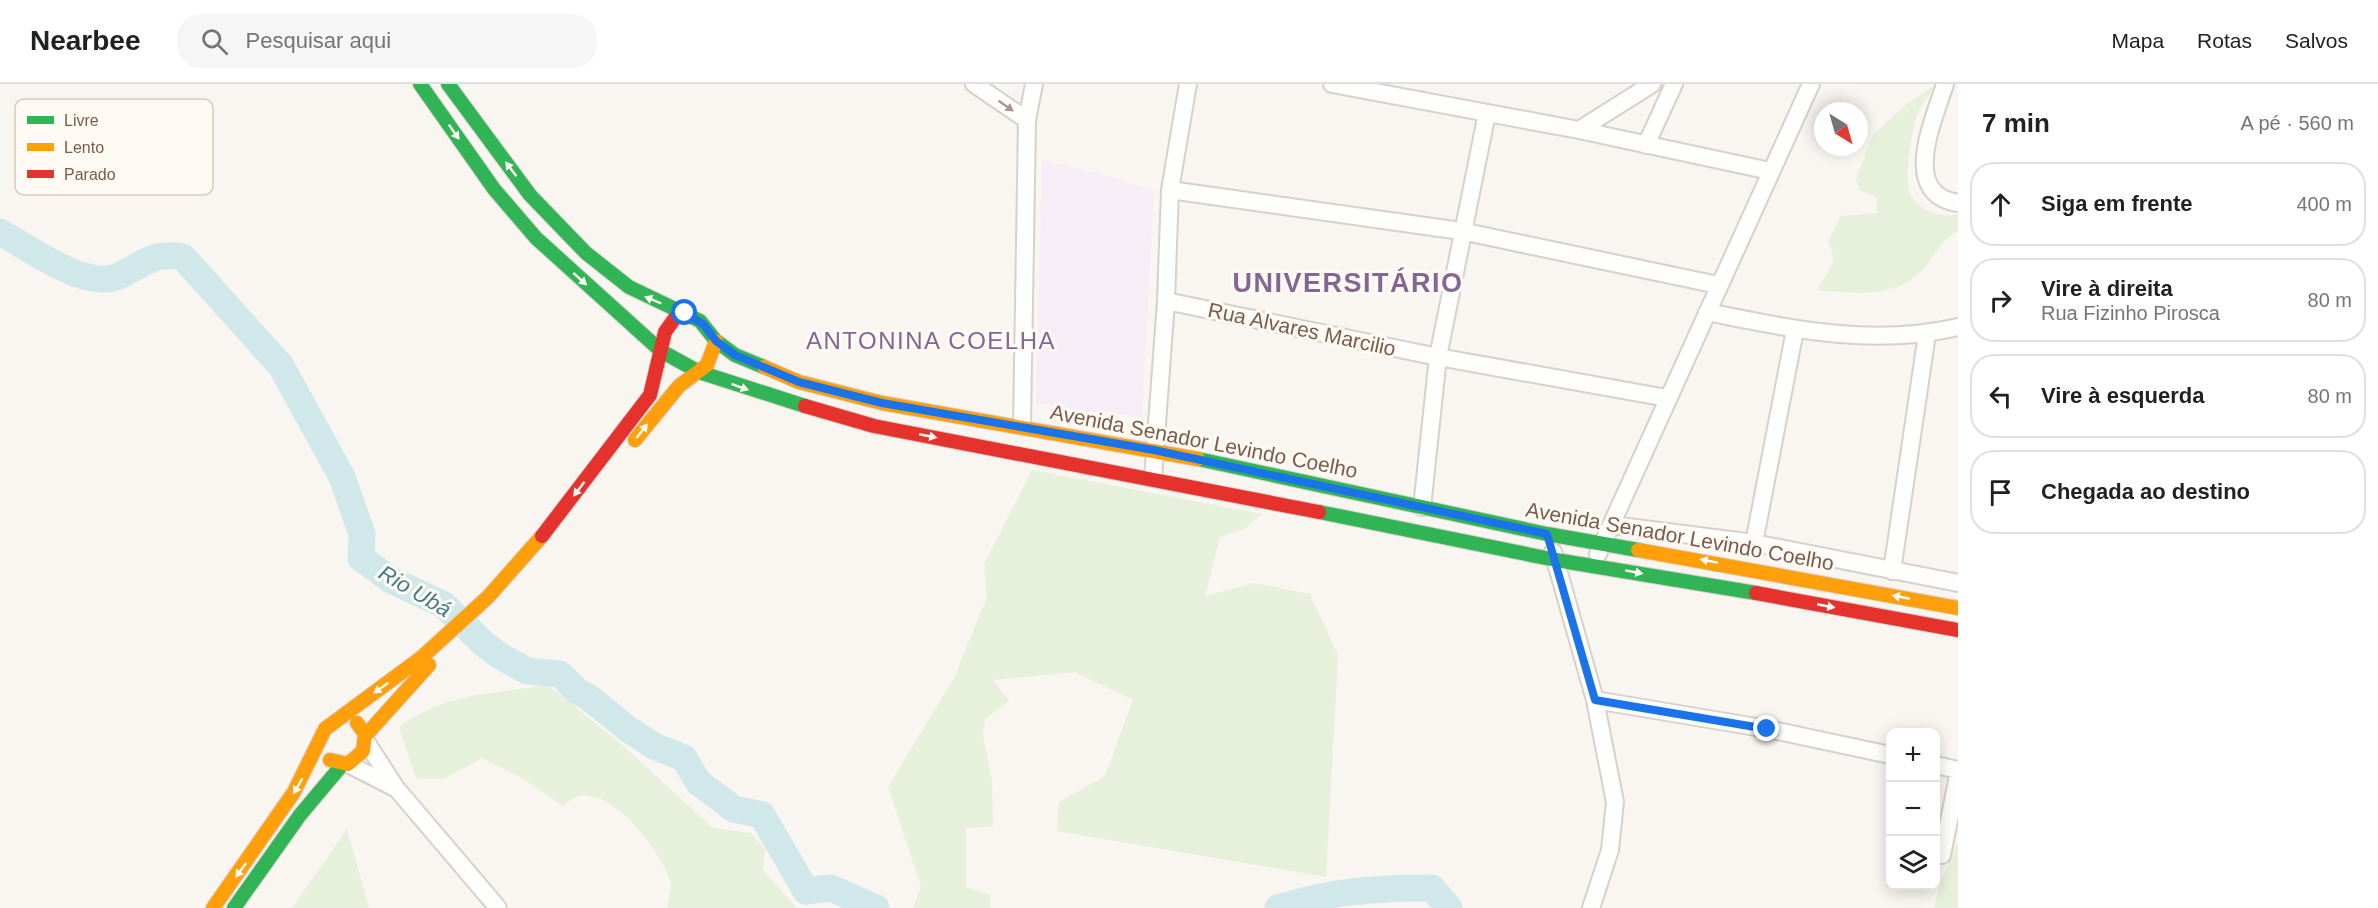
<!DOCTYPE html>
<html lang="pt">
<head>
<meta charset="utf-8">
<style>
  body { margin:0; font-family:Helvetica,sans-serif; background:#f6f6f6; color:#202124 }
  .controls { position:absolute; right:18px; bottom:18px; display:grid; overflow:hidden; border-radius:12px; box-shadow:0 3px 15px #0003 }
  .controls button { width:54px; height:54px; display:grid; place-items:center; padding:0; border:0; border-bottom:2px solid #e0e0e0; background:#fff; color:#202124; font:30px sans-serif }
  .compass { position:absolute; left:1814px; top:18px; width:54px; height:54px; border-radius:50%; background:#fff; box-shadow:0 3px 15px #0003; rotate:143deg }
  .stop { position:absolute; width:18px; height:18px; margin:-14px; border:4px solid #1a73e8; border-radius:50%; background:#fff }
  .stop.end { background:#1a73e8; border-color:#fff; box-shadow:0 2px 6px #0008 }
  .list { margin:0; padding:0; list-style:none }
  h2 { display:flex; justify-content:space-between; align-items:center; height:78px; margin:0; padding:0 24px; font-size:26px }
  h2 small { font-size:20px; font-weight:400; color:#757577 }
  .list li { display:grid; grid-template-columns:39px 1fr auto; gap:18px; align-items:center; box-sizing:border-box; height:84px; margin:0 12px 12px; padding:0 12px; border:2px solid #e0e0e0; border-radius:24px }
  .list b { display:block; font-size:22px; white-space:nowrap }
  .list p { margin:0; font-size:20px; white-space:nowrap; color:#757577 }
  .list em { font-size:20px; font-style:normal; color:#757577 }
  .icon { flex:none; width:33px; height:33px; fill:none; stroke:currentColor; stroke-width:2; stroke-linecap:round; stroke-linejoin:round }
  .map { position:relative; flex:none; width:1958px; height:824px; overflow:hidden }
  header { display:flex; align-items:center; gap:36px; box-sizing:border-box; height:84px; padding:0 30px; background:#fff; border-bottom:2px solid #e0e0e0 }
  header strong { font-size:28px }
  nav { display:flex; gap:33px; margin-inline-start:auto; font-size:21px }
  .search { width:420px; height:54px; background:#f6f6f6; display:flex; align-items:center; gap:15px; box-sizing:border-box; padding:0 21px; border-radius:24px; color:#757577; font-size:22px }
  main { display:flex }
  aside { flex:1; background:#fff }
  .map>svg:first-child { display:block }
  .education { fill:#f6eef6 }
  .green { fill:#e7f0db }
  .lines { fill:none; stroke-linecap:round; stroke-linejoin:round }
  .river { stroke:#d0e8ea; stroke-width:27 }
  .street-casing { stroke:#d7d1cb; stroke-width:20 }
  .fast-casing { stroke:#d9d2cb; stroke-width:16 }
  .slow-casing { stroke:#d9d2cb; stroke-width:16 }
  .jam-casing { stroke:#d9d2cb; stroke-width:16 }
  .street { stroke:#fefefd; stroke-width:16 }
  .fast { stroke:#30b455; stroke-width:14 }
  .slow { stroke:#ff9f0a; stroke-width:14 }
  .jam { stroke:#e5322d; stroke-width:14 }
  .oneway { fill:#a8958b }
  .oneway2 { fill:#fffaf3 }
  .route { stroke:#1a73e8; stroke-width:8 }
  .labels { text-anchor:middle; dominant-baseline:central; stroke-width:6; stroke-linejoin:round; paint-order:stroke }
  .street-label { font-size:21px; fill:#7a5c4d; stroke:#fffaf3 }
  .water-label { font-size:22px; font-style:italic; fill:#437c86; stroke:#fffaf3 }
  .quarter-label { font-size:24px; letter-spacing:1.5px; fill:#846695; stroke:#fffaf3 }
  .district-label { font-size:27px; font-weight:bold; letter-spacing:1.5px; fill:#846695; stroke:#fffaf3 }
  .key { fill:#fffaf3; stroke:#d7cbc1; stroke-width:1.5 }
  .key-label { font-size:16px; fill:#7a5c4d }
</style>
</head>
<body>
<header>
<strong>Nearbee</strong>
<div class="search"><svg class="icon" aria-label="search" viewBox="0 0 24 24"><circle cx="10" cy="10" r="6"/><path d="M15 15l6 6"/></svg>Pesquisar aqui</div>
<nav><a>Mapa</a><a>Rotas</a><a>Salvos</a></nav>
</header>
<main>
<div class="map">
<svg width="1958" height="824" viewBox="0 0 1958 824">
  <rect width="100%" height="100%" fill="#f9f5f0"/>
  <path class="education" d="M1042 76 1111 93 1154 107 1142 334 1036 319Z"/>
  <path class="green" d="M1935 2C1930 10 1923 18 1919 26 1912 43 1905 87 1909 105 1914 126 1940 135 1958 130V147C1946 152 1936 167 1929 178 1902 215 1859 210 1817 206 1827 188 1840 179 1828 158L1841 132 1877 129V114L1860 106 1856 95 1872 52 1905 21Z
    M1032 386 1262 430 1244 445 1220 453 1205 512 1255 499 1310 510 1338 572 1326 793 1057 747 1059 718 1105 692 1133 616 1075 588 993 596 1009 617 985 635 983 652 992 696 993 742 966 744V803L990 811V824H913L921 803 888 703 954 594 987 513 984 480Z
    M548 601 620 659 713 744 751 749 765 765 763 786 797 824H667C668 816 673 804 670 796 659 766 615 705 579 712 573 713 568 719 563 722L522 694 482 674 444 695 416 694 399 643C447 608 492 610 548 601Z
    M347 745 369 824H292Z
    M1958 757V824H1934L1940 800Z"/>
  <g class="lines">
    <path class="river" d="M0 148C29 164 86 207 119 192 145 179 153 168 183 173L281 282 342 393 362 450 361 474 391 496 444 521 485 561 502 573 527 587 560 590 578 608 587 612 628 645 654 662 684 674 698 698 734 725 762 731 806 807 831 804 876 824
      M1278 824C1332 807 1376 804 1432 804L1449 824"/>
    <g class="street-casing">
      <path id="street" d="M974 0 1027 36
        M1332 0 1579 46 1770 87
        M1945 0C1934 36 1899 110 1958 119
        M1579 46 1652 0
        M1646 61 1674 0
        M1170 106 1461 147 1718 201
        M1166 217 1438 273 1667 314
        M1707 228C1793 245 1871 263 1958 243
        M1022 342 1027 36 1034 0
        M1153 394 1166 217 1170 106 1188 0
        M1422 423 1438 273 1487 29
        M1612 441 1754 459 1958 499
        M1754 459 1795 246
        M1553 468 1595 616 1615 718 1610 766 1591 824
        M1598 470 1811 0
        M1892 487 1927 250
        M1595 616 1768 645 1890 671
        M367 659 396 704 498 824
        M348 680 395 704
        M1936 681 1958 686
        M1942 771 1958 692"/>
    </g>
    <g class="fast-casing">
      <path id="fast" d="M420 0 494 105 536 154 661 267 699 288 805 322
        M448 0 530 111 586 169 629 203 700 237 716 257 735 271 764 283
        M1198 375 1547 450 1638 466
        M1319 428 1556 476 1756 509
        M234 824 300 731 342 681"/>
    </g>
    <g class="slow-casing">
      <path id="slow" d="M764 283 799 298 882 319 1198 375
        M635 356 679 302 707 281 716 257
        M1638 466 1958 524
        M366 651 429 581
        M330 676 348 680 363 667 365 650 357 639
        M213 824 294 708 325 645 421 574 488 513 542 452"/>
    </g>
    <g class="jam-casing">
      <path id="jam" d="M805 322 874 342 1319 428
        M542 452 650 311 665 248 675 234 685 229
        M1756 509 1958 546"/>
    </g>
    <use href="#street" class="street"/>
    <use href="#fast" class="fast"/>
    <use href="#slow" class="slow"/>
    <use href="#jam" class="jam"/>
  </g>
  <defs><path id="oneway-solid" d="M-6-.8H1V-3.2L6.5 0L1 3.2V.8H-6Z" transform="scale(1.5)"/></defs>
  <use class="oneway" href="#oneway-solid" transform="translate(1006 22) rotate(35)"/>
  <g class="oneway2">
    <use href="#oneway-solid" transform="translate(454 48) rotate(55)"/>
    <use href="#oneway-solid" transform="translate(511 85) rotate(-127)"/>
    <use href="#oneway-solid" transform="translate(580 195) rotate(42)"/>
    <use href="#oneway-solid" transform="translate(653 216) rotate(-157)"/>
    <use href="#oneway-solid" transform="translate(740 303) rotate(20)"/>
    <use href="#oneway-solid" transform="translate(642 347) rotate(-52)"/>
    <use href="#oneway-solid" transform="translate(928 352) rotate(11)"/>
    <use href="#oneway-solid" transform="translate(579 405) rotate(127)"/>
    <use href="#oneway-solid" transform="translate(1709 477) rotate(-170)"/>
    <use href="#oneway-solid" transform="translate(1634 488) rotate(10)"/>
    <use href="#oneway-solid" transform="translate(1901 513) rotate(-169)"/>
    <use href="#oneway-solid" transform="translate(1826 522) rotate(11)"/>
    <use href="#oneway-solid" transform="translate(381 604) rotate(145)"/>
    <use href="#oneway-solid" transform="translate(298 702) rotate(120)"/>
    <use href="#oneway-solid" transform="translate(241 786) rotate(126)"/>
  </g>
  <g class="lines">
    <path class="route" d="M685 229 704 241 716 257 735 271 799 298 882 319 1154 366 1547 450 1595 616 1767 645"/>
  </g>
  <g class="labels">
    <g class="street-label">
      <text transform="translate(1302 245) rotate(12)">Rua Alvares Marcilio</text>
      <text transform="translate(1204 357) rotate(11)">Avenida Senador Levindo Coelho</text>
      <text transform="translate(1680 452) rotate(10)">Avenida Senador Levindo Coelho</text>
    </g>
    <g class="water-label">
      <text transform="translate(415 507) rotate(31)">Rio Ubá</text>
    </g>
    <g class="quarter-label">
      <text x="931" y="256">ANTONINA COELHA</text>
    </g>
    <g class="district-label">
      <text x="1348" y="199">UNIVERSITÁRIO</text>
    </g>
  </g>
  <rect x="15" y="15" width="198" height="96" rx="9" class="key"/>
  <rect x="27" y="32" width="27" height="8" fill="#30b455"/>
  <rect x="27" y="59" width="27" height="8" fill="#ff9f0a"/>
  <rect x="27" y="86" width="27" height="8" fill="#e5322d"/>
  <g class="key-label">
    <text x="64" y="42">Livre</text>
    <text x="64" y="69">Lento</text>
    <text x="64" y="96">Parado</text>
  </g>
</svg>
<div class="controls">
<button>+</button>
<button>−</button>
<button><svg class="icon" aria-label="layers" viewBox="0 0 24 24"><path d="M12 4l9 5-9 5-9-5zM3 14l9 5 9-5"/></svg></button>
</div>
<svg class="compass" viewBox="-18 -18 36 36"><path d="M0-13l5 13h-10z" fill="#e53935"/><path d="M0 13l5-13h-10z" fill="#757577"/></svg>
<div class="stop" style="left:685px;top:229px"></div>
<div class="stop end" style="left:1767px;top:645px"></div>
</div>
<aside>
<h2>7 min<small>A pé · 560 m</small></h2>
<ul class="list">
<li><svg class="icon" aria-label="ahead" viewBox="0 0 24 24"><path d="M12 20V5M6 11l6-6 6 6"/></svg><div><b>Siga em frente</b></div><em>400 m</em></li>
<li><svg class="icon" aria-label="right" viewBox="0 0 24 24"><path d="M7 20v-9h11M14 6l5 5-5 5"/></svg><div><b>Vire à direita</b><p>Rua Fizinho Pirosca</p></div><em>80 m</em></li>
<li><svg class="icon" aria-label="left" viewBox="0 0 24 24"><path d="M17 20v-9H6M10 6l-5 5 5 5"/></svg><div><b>Vire à esquerda</b></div><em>80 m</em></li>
<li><svg class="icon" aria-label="arrive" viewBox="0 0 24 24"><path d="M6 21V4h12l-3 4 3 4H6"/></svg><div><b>Chegada ao destino</b></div></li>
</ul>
</aside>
</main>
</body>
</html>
